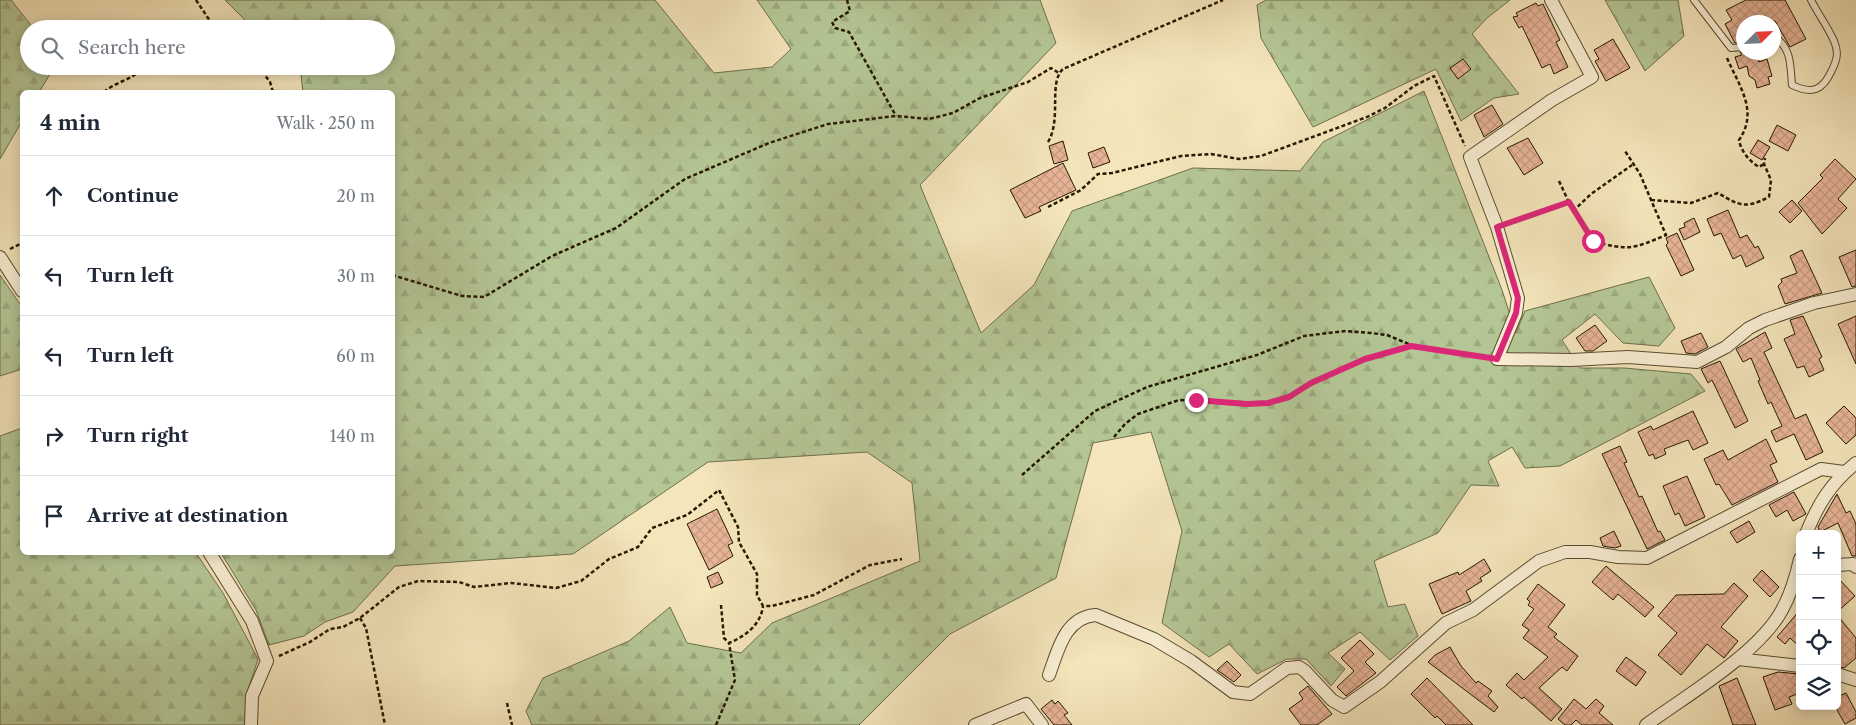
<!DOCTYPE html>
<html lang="en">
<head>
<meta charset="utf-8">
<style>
  body { margin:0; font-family:"Libre Caslon Text",serif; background:#f2f2f3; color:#1f2937 }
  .controls { position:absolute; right:15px; bottom:15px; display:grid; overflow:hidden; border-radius:8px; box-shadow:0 2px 12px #0003 }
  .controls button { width:45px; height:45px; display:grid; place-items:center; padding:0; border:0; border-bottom:1px solid #e0e1e3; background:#fff; color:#1f2937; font:25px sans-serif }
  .compass { position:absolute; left:1736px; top:15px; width:45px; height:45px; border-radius:50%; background:#fff; box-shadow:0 2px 12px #0003; rotate:66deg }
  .stop { position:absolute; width:15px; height:15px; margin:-11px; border:4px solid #db2777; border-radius:50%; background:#fff }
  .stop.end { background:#db2777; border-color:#fff; box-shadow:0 1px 5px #0008 }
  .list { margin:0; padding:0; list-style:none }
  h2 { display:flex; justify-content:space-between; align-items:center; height:65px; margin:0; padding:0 20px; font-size:21px }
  h2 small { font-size:16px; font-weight:400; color:#747a83 }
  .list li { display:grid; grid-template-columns:32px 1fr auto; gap:15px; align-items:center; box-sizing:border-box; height:80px; padding:0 20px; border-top:1px solid #e0e1e3 }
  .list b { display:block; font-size:19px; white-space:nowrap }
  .list em { font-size:16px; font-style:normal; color:#747a83 }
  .icon { flex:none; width:28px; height:28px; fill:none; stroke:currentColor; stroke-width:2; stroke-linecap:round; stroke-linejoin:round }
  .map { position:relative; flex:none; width:1856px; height:725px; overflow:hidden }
  .search { position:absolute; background:#fff; box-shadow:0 2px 12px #0003; left:20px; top:20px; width:375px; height:55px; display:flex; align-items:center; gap:12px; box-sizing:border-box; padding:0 18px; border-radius:28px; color:#747a83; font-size:19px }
  .panel { position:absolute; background:#fff; box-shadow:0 2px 12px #0003; left:20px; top:90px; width:375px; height:465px; border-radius:8px }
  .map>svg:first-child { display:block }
  .forest { fill:url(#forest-firs); stroke:#6e6f4c }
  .building { fill:url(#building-cross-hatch); stroke:#281803 }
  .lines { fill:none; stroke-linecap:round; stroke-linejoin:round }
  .lane-casing { stroke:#5b4b31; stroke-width:8 }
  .street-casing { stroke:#5b4b31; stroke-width:14 }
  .path { stroke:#281803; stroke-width:2.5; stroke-dasharray:4 2.5; stroke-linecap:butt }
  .lane { stroke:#f8eed2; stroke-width:6 }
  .street { stroke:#f8eed2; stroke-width:12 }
  .route { stroke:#db2777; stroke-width:6 }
</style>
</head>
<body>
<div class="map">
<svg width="1856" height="725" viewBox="0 0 1856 725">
  <defs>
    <pattern id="forest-firs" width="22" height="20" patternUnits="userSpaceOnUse" patternTransform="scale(1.25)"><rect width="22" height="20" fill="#b5c695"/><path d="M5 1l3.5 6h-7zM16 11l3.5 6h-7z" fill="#9ca97f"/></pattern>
    <pattern id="building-cross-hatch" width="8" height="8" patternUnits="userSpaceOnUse" patternTransform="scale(1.25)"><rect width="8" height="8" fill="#e7b496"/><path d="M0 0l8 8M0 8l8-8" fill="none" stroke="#c69a80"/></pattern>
  </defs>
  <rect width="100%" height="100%" fill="#f4e5ba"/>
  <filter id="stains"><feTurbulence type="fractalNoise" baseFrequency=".004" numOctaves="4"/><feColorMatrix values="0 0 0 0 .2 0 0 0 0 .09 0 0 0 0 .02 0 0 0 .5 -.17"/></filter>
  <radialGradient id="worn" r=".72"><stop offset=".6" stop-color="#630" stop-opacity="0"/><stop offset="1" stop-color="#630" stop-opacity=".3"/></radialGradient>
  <path class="forest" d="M0 0H11L34 29H29V66H55L39 92H22V121L0 159Z
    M225 0H655L714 73 772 67 791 49 757 0H1040L1056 43 920 185 981 333 1034 285 1072 211 1193 168 1300 171 1323 142 1424 91 1502 290 1516 333 1525 311 1649 277 1675 328 1659 346 1623 343 1595 314 1562 340 1580 368H1624L1691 374 1705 391 1560 466 1525 468 1512 447 1488 461 1499 486 1471 485 1438 533 1374 561 1388 607 1405 604 1418 636 1390 660 1360 632 1328 653 1345 669 1331 686 1306 659H1287L1257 674 1229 644 1209 657 1162 623 1182 531 1151 432 1093 443 1056 578 950 634 859 725H532L526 711 543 678 629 641 670 607 687 643 741 653 772 623 920 561 912 483 867 452 708 462 573 554 395 566 353 612 325 622 304 636 269 645 256 610 221 553 392 552V92H303L301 75 292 66H386V29H254Z
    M1266 0H1510L1487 18 1472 34 1519 94 1494 98 1461 121 1436 69 1313 127 1261 38 1257 5Z
    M1605 0H1678L1684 36 1645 71Z
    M0 275 22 307V369L0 376Z
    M22 428V552L196 553 223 593 258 659 246 696 245 725H0V436Z"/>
  <path class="building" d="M1746 0H1785L1806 39 1790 47 1775 21 1744 22V42L1735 43 1725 24 1732 20 1726 10Z
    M1536 3 1538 6 1543 4 1560 40 1556 42 1568 67 1554 74 1550 64 1542 68 1522 26 1519 28 1513 17 1518 16 1516 13Z
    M1613 39 1630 68 1606 81 1595 61 1599 59 1594 50Z
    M1740 52H1757L1759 62 1767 59 1772 76 1768 77 1770 84 1757 88 1755 80 1749 76 1747 66 1739 69 1735 57 1742 55Z
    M1463 59 1471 69 1458 79 1450 68Z
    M1492 105 1503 124 1484 137 1474 115Z
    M1777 125 1796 135 1788 151 1769 141Z
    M1528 138 1543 163 1524 175 1507 148Z
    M1758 140 1770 147 1762 160 1750 153Z
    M1063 141 1068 160 1054 164 1049 146Z
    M1104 147 1110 162 1093 168 1088 153Z
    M1835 159 1856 179 1838 199 1847 208 1822 234 1798 203 1823 178 1820 175Z
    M1063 163 1076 190 1039 207 1041 211 1025 218 1010 190Z
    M1792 200 1802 211 1790 223 1779 212Z
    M1728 210 1740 238 1747 235 1755 248 1758 246 1764 258 1746 267 1741 255 1733 259 1721 233 1714 236 1707 219Z
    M1694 218 1700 232 1684 240 1679 229 1685 227 1684 223Z
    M1677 233 1694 270 1681 276 1666 245 1668 243 1666 238Z
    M1802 250 1822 293 1785 304 1778 286 1782 282 1781 279 1797 273 1790 256Z
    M1856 250V286L1852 287 1839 257Z
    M1803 316 1822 357 1819 359 1824 370 1809 377 1804 366 1797 368 1784 339 1795 334 1790 320Z
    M1856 316V364L1838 324Z
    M1595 325 1607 341 1593 351H1585L1576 338Z
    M1765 332 1772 348 1764 352 1795 419 1806 414 1823 452 1806 460 1794 434 1776 442 1771 431 1782 426 1771 402 1768 404 1758 381 1760 380 1751 358 1743 362 1736 349Z
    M1701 333 1708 347 1695 354 1686 353 1681 341Z
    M1720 361 1748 421 1735 428 1712 380 1708 383 1701 369Z
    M1844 406 1856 418V435L1846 444 1826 423Z
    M1693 411 1708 443 1693 450 1688 440 1664 449 1666 454 1655 459 1653 454 1649 456 1638 432 1651 426 1653 430Z
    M1766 439 1777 462 1770 465 1778 482 1732 505 1719 484 1716 485 1704 459 1723 450 1728 460Z
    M1620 446 1627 462 1624 463 1639 497 1642 496 1658 532 1660 531 1665 540 1647 549 1602 454Z
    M1687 476 1705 517 1685 526 1679 513 1675 515 1663 486Z
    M1794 492 1806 514 1793 521 1787 510 1776 517 1769 505Z
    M1837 494 1846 513 1850 511 1856 524V556H1852L1838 523 1820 532 1818 527Z
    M717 509 733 543 728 545 733 556 709 570 687 524Z
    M1749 521 1755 532 1737 543 1730 532Z
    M1614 531 1621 546 1615 548 1603 546 1600 538Z
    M1484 559 1491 571 1480 578 1482 581 1466 591 1471 601 1442 614 1429 584 1458 572 1459 575Z
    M1606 566 1654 607 1645 617 1618 594 1613 600 1592 582Z
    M1762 570 1779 587 1770 597 1753 580Z
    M718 572 723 583 711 588 707 577Z
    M1837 577 1855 596 1837 612Z
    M1734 583 1748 596 1721 627 1738 641 1724 658 1707 644 1681 675 1658 655 1677 633 1658 616 1676 595 1724 594Z
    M1538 584 1565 605 1548 627 1557 634 1554 637 1578 656 1567 671 1562 667 1539 688 1562 709 1551 721 1524 697 1522 699 1506 685 1517 673 1524 680 1548 657 1523 638 1529 630 1522 625 1534 609 1528 605 1530 602 1527 599Z
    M1800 610V647L1790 638 1785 644 1777 637Z
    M1837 615 1856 638V658L1844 668 1837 666Z
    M1360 640 1374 654 1365 662 1376 673 1346 696 1337 687 1354 671 1341 658Z
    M1450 647 1461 666 1476 683 1478 681 1492 691 1488 696 1498 707 1494 712 1428 662 1435 655Z
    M1626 657 1646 672 1636 686 1616 671Z
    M1227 661 1241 675 1234 682 1217 670Z
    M1778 672 1800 674V693L1789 697 1792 704 1775 710 1763 677Z
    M1427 678 1473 725H1446L1437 716 1435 718 1411 694Z
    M1737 678 1756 725H1733L1719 686Z
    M1308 686 1332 714 1317 725H1301L1289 709 1303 699 1299 693Z
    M1846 693 1856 712V718L1845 724 1837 710V697Z
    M1574 699 1586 709 1596 699 1604 706 1599 713 1613 725H1582L1576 720 1571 725H1565L1558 719Z
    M1052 700 1055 704 1058 701 1068 713 1064 715 1072 725H1054L1041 709Z"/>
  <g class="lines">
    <g class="lane-casing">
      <path id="lane" d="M1694 0 1731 48 1744 47
        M1774 36C1792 49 1790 64 1792 85 1813 95 1823 90 1832 70 1837 60 1839 52 1834 41 1828 27 1818 14 1811 0"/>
    </g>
    <g class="street-casing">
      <path id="street" d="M1551 0 1592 77 1552 100 1470 157 1497 227 1518 298 1516 313 1497 359 1571 360 1628 357 1697 362 1726 347 1749 328 1765 320 1814 303 1856 294
        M0 257 22 291
        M1806 534C1818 504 1831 483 1856 463
        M209 552 252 621 267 661 252 696 251 725
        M1837 565 1853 564 1856 567
        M1738 659 1800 666
        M1837 674 1856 680
        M1049 675C1058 650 1065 617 1096 615L1154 639 1191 661 1233 692 1250 694 1287 668 1299 667 1305 671 1332 700 1344 707 1380 682 1446 623 1473 610 1539 561 1565 552H1590L1618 557 1647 558 1821 469 1844 472
        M975 725 1026 704 1042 725
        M1646 725C1686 696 1759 653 1782 610 1791 594 1796 577 1800 559"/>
    </g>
    <path class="path" d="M196 0 210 21 219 29
      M847 0 850 11 832 22 835 28 849 32 896 116
      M222 29 256 26 277 29
      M1727 58C1739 86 1759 111 1739 140 1741 151 1749 161 1759 167L1764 164
      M258 66 270 82 273 92
      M324 66 325 67
      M104 92C118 80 132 81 145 66
      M1048 142C1062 119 1048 83 1063 69L1223 0
      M1559 181 1573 211 1593 241C1628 251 1633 249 1666 235L1640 174 1625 151
      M1651 200 1691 203 1718 193C1740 206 1745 209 1769 197L1771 180 1764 164 1765 158
      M1048 207 1081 190 1098 174 1112 173 1181 156 1211 154 1239 159 1261 156 1367 117 1385 108 1414 86 1434 76 1465 146
      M1573 211 1591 194 1632 165
      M1510 223 1568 202
      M10 249 22 243
      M392 275 462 296 484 297 552 256 616 228 685 179 769 143 828 124 896 116 929 119 953 113 980 98 1028 82 1051 68 1059 73
      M1114 437 1125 424 1138 414 1179 400 1268 403 1289 397 1311 383 1365 359 1411 345 1486 356
      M1022 475 1095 411 1147 387 1257 355 1304 336 1346 331 1371 333 1387 335 1411 345
      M721 605 724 638 729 643C746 636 761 624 763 606
      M360 618 366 628 385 725
      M279 656 310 642 330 629 343 627 360 618 399 587 418 581 459 582 474 587 511 583 556 588 581 581 609 559 638 547 652 528 687 515 719 490 738 527 739 542 757 574V595L763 606H772L814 595 870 565 902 559
      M507 703 512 725
      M716 725 735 680 729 643"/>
    <use href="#lane" class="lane"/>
    <use href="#street" class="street"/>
  </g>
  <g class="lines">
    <path class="route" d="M1196 400 1247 404 1268 403 1289 397 1311 383 1365 359 1411 346 1497 359 1516 313 1518 298 1497 227 1569 202 1593 241"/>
  </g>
  <rect width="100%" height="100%" filter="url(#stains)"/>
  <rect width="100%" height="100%" fill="url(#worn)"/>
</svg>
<div class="controls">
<button>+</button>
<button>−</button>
<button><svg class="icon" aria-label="locate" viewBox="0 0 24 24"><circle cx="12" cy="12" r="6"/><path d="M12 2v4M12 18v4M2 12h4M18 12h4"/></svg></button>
<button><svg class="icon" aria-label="layers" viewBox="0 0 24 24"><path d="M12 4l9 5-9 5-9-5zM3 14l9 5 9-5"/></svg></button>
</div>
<svg class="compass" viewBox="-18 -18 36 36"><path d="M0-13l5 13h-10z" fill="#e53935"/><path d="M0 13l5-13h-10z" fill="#747a83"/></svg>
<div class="stop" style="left:1593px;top:241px"></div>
<div class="stop end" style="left:1196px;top:400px"></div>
<div class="search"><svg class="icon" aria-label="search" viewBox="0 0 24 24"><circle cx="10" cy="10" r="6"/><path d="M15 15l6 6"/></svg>Search here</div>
<section class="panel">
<h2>4 min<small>Walk · 250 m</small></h2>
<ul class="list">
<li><svg class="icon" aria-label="ahead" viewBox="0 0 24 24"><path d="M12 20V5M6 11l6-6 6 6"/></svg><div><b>Continue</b></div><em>20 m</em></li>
<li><svg class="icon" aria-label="left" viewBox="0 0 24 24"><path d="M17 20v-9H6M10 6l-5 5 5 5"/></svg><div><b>Turn left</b></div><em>30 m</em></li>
<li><svg class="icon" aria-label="left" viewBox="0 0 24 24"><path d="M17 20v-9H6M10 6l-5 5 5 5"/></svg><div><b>Turn left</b></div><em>60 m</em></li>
<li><svg class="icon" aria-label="right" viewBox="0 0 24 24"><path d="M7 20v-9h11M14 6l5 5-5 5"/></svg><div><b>Turn right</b></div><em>140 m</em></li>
<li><svg class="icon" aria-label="arrive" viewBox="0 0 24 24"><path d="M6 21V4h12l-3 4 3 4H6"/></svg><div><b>Arrive at destination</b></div></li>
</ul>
</section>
</div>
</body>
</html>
